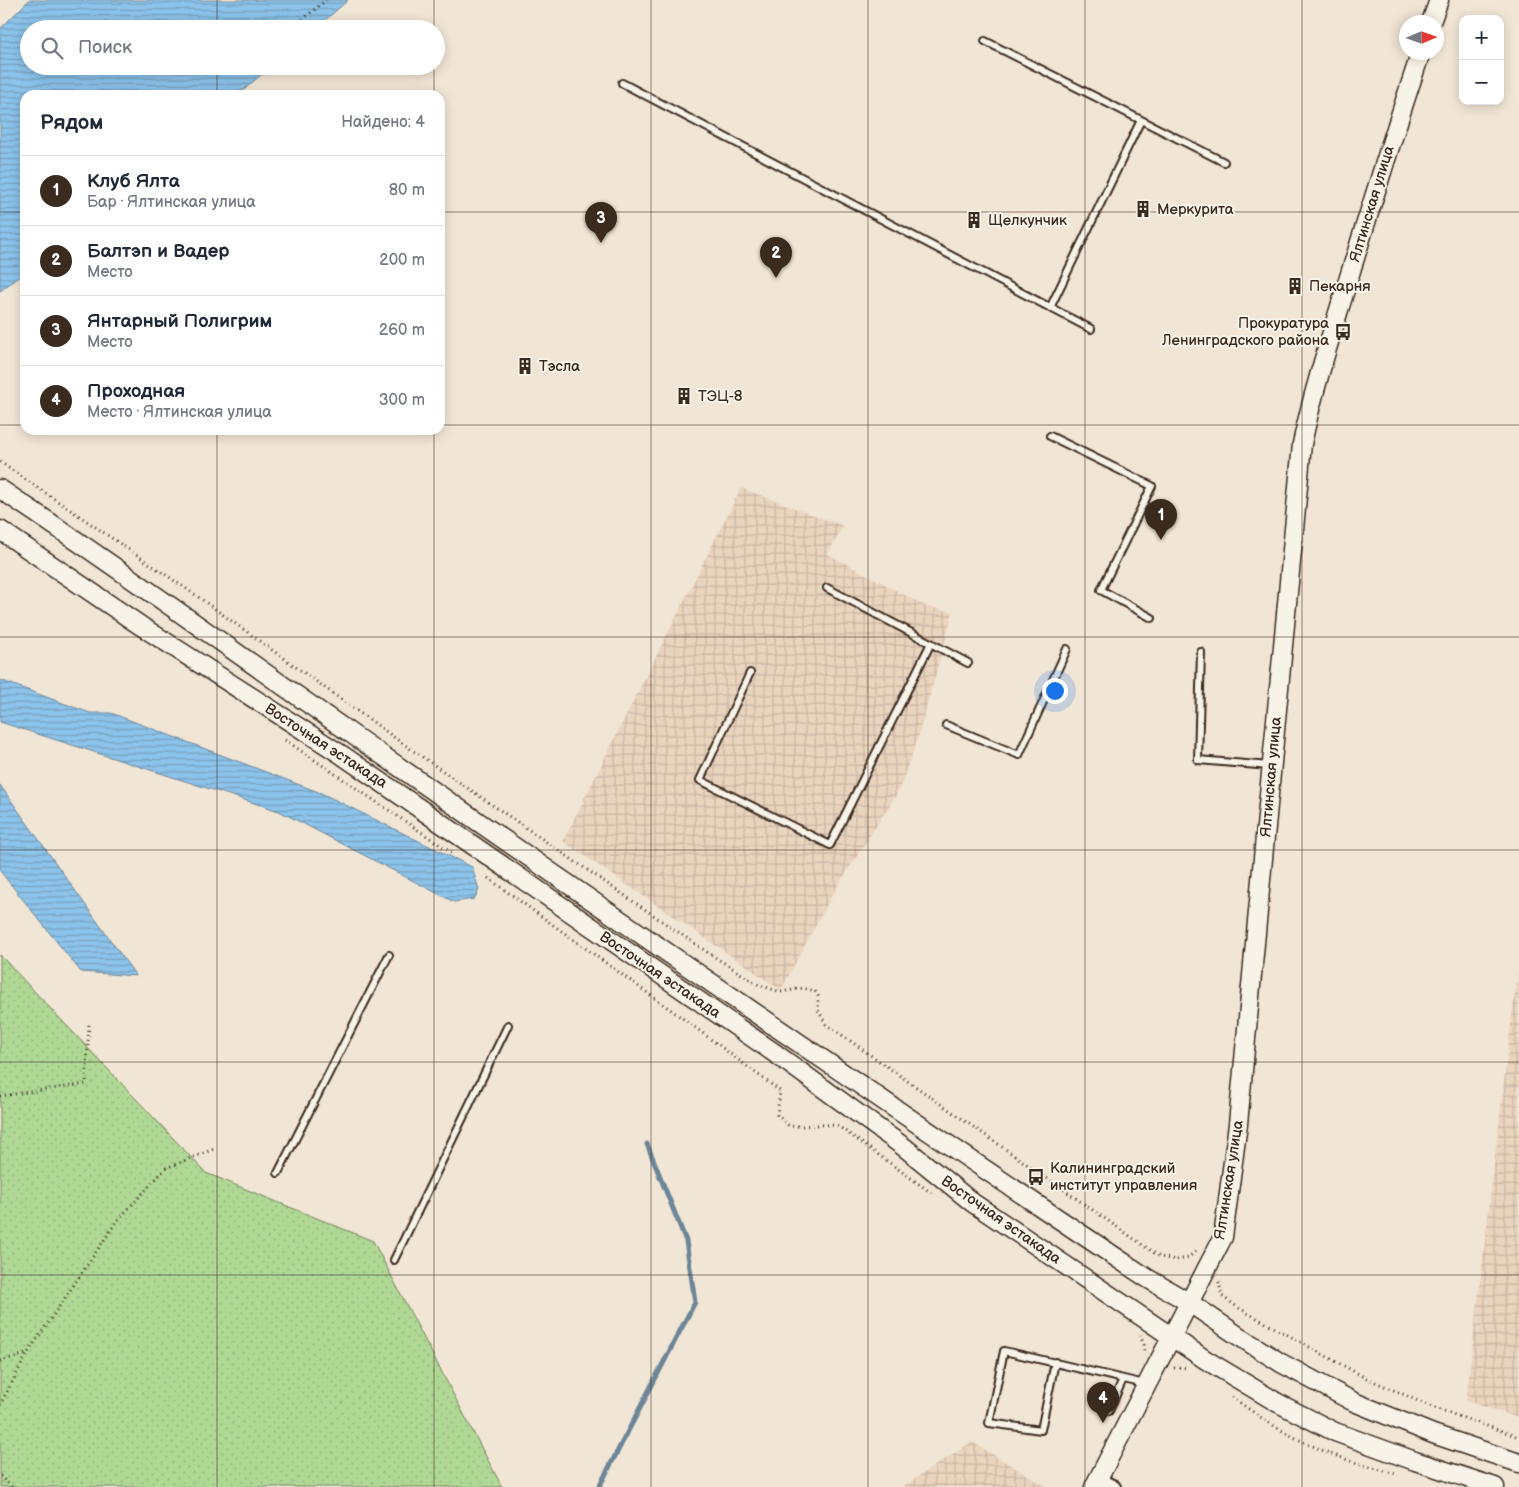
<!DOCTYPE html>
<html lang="ru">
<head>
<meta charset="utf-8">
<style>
  body { margin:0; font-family:"Balsamiq Sans",sans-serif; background:#f2f2f3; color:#1f2937 }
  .controls { position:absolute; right:15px; top:15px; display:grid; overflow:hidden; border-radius:10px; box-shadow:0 2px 12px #0003 }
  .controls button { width:45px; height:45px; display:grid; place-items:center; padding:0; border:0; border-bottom:1px solid #e0e1e3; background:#fff; color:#1f2937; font:25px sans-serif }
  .compass { position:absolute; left:1399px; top:15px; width:45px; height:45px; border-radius:50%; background:#fff; box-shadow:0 2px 12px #0003; rotate:88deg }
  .you { position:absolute; left:1054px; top:690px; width:18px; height:18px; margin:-12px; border:4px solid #fff; border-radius:50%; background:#1a73e8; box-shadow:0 0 0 8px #1a73e833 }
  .badge { display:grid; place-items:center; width:32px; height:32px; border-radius:50%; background:#3b2a1e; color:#fff; font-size:16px; font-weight:700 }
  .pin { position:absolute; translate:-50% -41px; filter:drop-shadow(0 1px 2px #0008) }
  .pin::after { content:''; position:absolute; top:26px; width:18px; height:15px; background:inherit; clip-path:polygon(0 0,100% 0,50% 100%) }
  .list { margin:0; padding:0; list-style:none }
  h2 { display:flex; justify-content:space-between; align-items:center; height:65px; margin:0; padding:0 20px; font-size:21px }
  h2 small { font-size:16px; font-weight:400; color:#747a83 }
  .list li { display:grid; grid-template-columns:32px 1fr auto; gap:15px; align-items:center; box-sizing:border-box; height:70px; padding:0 20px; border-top:1px solid #e0e1e3 }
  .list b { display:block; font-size:19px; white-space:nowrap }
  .list p { margin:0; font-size:16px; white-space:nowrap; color:#747a83 }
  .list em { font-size:16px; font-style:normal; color:#747a83 }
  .icon { flex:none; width:28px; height:28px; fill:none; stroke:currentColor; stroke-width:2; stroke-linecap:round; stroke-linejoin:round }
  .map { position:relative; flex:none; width:1519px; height:1487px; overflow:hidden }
  .search { position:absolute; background:#fff; box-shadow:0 2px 12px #0003; left:20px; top:20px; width:425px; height:55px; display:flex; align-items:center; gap:12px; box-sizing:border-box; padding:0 18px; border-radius:28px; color:#747a83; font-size:19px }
  .panel { position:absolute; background:#fff; box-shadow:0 2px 12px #0003; left:20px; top:90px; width:425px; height:345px; border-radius:15px }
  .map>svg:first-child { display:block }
  .industrial { fill:url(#industrial-grid) }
  .green { fill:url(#green-dots); stroke:#75815a }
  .water { fill:url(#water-rules); stroke:#6c8698 }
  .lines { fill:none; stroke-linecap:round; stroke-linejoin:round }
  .stream { stroke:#6c8698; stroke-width:5 }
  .lane-casing { stroke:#3b2a1e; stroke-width:10 }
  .street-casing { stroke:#3b2a1e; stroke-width:16 }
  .secondary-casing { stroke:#3b2a1e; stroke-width:21 }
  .path { stroke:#3b2a1e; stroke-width:3; stroke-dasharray:1 4; stroke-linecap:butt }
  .lane { stroke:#f7f3e8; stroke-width:6 }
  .street { stroke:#f7f3e8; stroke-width:12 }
  .secondary { stroke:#f7f3e8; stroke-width:18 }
  .grid { fill:none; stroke:#3b2a1e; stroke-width:1; stroke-opacity:0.55 }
  .labels { text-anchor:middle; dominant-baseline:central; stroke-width:4; stroke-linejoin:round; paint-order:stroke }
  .street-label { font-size:15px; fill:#3b2a1e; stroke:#f7f3e8 }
  .poi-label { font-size:15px; fill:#3b2a1e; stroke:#f7f3e8; text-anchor:start }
</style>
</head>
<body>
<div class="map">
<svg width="1519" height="1487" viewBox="0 0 1519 1487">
  <defs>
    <pattern id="industrial-grid" width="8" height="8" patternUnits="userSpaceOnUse" patternTransform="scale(1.25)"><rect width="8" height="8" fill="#e9d4be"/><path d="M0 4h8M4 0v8" fill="none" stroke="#c9b6a3"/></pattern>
    <pattern id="green-dots" width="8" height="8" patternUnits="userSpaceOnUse" patternTransform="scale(1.25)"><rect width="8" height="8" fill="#afd895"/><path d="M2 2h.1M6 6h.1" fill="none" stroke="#97ba80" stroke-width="1.8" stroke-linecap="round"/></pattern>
    <pattern id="water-rules" width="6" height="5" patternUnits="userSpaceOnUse" patternTransform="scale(1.25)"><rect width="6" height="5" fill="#8cc3ea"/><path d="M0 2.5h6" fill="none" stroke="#749fbd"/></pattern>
  </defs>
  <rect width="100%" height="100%" fill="#f1e5d5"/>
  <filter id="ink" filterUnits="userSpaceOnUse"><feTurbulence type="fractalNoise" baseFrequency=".02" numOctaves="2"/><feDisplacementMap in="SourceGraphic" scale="10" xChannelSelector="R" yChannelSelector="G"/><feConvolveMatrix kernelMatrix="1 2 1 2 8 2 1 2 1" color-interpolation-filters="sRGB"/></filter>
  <g filter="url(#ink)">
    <path class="industrial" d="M741 488 843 526 828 554 927 607 953 612 917 741 898 792 832 895 781 990 563 841Z
      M1519 970V1418L1466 1401 1512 1015Z
      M972 1442 1047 1487H902Z"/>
    <path class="green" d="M0 955 206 1173 373 1241 502 1487H0Z"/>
    <path class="water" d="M29 0H348L315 29H29V66H271L238 95H25V272L0 291V29Z
      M0 680 90 713H111L321 793 472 867 479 890 474 899 454 902 279 811 0 722Z
      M0 785 136 976 81 972 0 871Z"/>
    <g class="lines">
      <path class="stream" d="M599 1487 695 1302 686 1241 647 1144"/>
      <g class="lane-casing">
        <path id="lane" d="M985 41 1224 162
          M622 83 1091 329
          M1050 308 1141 120
          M1050 436 1152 486 1101 590 1152 618
          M827 588 968 663
          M1201 652 1198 760 1270 766
          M750 673 700 780 830 845 931 643
          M946 725 1019 755 1067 649
          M278 1173 389 955
          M394 1260 508 1025
          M1055 1362 1041 1430 989 1423 1004 1351 1145 1384
          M1109 1411 1123 1379"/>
      </g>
      <g class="street-casing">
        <path id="street" d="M1098 1479 1114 1487"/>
      </g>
      <g class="secondary-casing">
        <path id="secondary" d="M1431 22 1439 0
          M0 489C121 569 237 654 356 737 618 919 881 1101 1147 1278L1190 1303 1237 1335 1281 1363 1354 1402 1433 1434 1519 1463
          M0 530 141 626 342 755 776 1054 904 1147 973 1203 1206 1360 1278 1403 1335 1432 1415 1461 1495 1487
          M1094 1487 1223 1237 1238 1124 1302 444C1313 391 1330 339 1346 287 1370 209 1395 130 1421 52"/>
      </g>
      <path class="path" d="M291 29 326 0
        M0 462 194 594 402 743 710 954 759 985 781 992 803 988 815 991 818 996V1010L826 1024 1160 1257 1176 1260 1188 1258 1198 1249
        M285 740 452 853
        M488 878 685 1020 780 1091 777 1115 789 1126C806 1127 821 1123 838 1126L933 1194
        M0 1096 86 1084 89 1023
        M1219 1282 1222 1296 1237 1307 1364 1377 1432 1407 1519 1437
        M1140 1335 1144 1345V1353
        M0 1361 27 1354
        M1174 1368 1181 1367 1187 1368
        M1232 1397C1245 1406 1259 1417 1273 1425 1307 1447 1357 1465 1397 1474
        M0 1405 27 1354 117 1221 166 1168 214 1149
        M0 1476 12 1487"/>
      <use href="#lane" class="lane"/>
      <use href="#street" class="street"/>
      <use href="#secondary" class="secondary"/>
    </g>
  </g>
  <path class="grid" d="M217 0V29M434 0V29M651 0V1487M868 0V1487M1085 0V1487M1302 0V1487M217 66V95M434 66V95M0 212H25M440 212H1519M0 425H25M440 425H1519M217 430V1487M434 430V1487M0 637H1519M0 850H1519M0 1062H1519M0 1275H1519"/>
  <defs>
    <g id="building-bare" transform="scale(1.35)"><path d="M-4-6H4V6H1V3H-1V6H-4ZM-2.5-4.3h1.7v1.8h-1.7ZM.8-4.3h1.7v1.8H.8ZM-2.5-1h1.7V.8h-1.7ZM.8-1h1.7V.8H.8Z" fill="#3b2a1e" stroke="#f7f3e8" stroke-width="2.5" paint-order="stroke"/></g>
    <g id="bus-bare" transform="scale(1.35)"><path d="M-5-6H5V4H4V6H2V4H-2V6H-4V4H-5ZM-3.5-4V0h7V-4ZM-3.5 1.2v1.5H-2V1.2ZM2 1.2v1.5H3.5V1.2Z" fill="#3b2a1e" stroke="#f7f3e8" stroke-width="2.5" paint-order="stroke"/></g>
  </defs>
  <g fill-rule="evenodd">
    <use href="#building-bare" x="1143" y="209"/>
    <use href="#building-bare" x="974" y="220"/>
    <use href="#building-bare" x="1295" y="286"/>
    <use href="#bus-bare" x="1343" y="332"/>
    <use href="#building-bare" x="525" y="366"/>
    <use href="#building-bare" x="684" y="396"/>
    <use href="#bus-bare" x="1036" y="1177"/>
  </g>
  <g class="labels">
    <g class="street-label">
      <text transform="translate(1372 204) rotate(-73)">Ялтинская улица</text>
      <text transform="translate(326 746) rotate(33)">Восточная эстакада</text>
      <text transform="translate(1271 777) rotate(-85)">Ялтинская улица</text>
      <text transform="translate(660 975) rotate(34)">Восточная эстакада</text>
      <text transform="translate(1229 1180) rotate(-81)">Ялтинская улица</text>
      <text transform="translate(1001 1220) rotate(35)">Восточная эстакада</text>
    </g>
    <g class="poi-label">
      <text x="1157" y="209">Меркурита</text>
      <text x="988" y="220">Щелкунчик</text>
      <text x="1309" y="286">Пекарня</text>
      <text x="1329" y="323" text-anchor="end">Прокуратура<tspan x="1329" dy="17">Ленинградского района</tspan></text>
      <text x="539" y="366">Тэсла</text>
      <text x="698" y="396">ТЭЦ-8</text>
      <text x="1050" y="1168">Калининградский<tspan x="1050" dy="17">институт управления</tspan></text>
    </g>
  </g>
</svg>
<div class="controls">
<button>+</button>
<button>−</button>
</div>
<svg class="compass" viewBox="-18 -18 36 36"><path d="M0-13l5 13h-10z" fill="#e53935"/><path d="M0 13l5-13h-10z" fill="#747a83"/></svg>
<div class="you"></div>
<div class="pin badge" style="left:1161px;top:540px">1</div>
<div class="pin badge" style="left:776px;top:278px">2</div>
<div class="pin badge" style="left:601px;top:243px">3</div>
<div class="pin badge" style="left:1103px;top:1423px">4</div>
<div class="search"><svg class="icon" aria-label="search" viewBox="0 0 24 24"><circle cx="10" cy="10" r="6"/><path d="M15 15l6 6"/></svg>Поиск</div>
<section class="panel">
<h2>Рядом<small>Найдено: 4</small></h2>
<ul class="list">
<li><span class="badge">1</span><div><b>Клуб Ялта</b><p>Бар · Ялтинская улица</p></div><em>80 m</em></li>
<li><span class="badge">2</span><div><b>Балтэп и Вадер</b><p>Место</p></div><em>200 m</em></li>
<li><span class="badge">3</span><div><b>Янтарный Полигрим</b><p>Место</p></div><em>260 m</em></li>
<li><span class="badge">4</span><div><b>Проходная</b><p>Место · Ялтинская улица</p></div><em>300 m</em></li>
</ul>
</section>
</div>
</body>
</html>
